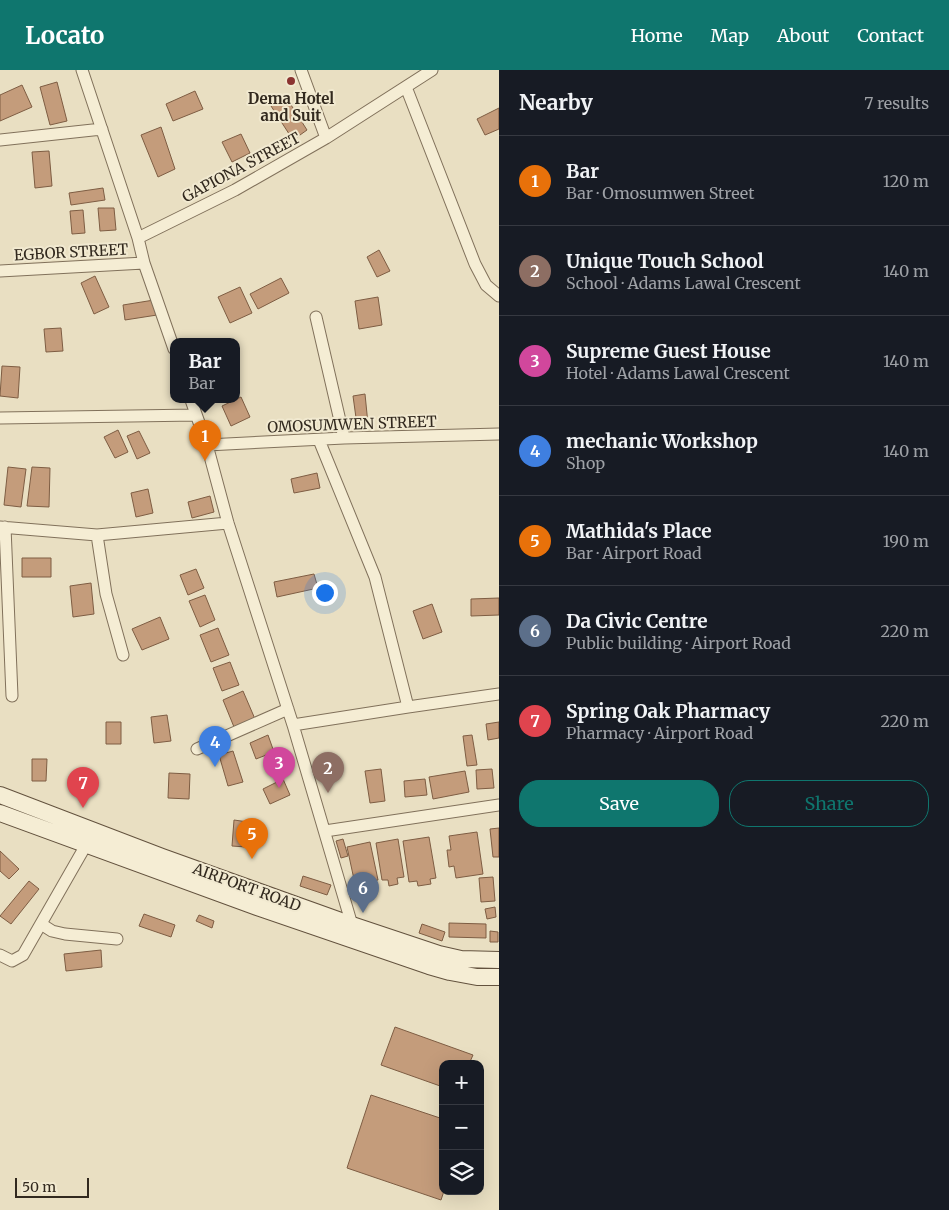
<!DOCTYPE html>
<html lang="en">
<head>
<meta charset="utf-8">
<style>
  body { margin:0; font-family:Merriweather,serif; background:#20242c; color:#f1f3f6 }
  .controls { position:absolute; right:15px; bottom:15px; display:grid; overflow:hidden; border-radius:10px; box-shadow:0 5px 20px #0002 }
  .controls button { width:45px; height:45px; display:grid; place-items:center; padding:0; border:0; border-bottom:1px solid #363941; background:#171b24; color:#f1f3f6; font:25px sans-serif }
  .scale { position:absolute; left:15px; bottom:12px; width:74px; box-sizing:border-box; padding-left:5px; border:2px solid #32291e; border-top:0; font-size:14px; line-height:18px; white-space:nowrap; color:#32291e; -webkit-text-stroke:4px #f1e9d0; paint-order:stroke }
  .you { position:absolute; left:324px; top:522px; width:18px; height:18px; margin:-12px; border:4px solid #fff; border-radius:50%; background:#1a73e8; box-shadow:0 0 0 8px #1a73e833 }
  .badge { display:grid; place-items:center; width:32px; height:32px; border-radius:50%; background:#0f766e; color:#fff; font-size:16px; font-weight:700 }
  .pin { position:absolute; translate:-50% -41px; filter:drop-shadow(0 1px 2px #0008) }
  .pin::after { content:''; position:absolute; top:26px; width:18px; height:15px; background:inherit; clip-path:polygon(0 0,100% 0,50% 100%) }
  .popup { position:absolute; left:170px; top:268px; width:70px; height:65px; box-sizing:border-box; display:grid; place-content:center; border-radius:10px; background:#171b24; filter:drop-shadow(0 1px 4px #0005); font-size:16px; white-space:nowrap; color:#9ea1a6 }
  .popup b { font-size:19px; color:#f1f3f6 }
  .popup::after { content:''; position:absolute; left:50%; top:100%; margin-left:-10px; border:10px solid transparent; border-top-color:#171b24 }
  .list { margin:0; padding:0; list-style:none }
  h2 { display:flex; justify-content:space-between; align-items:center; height:65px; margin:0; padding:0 20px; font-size:21px }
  h2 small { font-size:16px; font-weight:400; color:#9ea1a6 }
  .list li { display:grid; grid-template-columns:32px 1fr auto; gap:15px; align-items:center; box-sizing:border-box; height:90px; padding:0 20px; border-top:1px solid #363941 }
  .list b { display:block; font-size:19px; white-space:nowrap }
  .list p { margin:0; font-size:16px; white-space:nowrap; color:#9ea1a6 }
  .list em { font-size:16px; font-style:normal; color:#9ea1a6 }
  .actions { display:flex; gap:10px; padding:15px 20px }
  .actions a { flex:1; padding:11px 0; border:1px solid #0f766e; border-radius:20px; text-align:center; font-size:18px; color:#0f766e }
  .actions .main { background:#0f766e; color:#fff }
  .icon { flex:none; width:28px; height:28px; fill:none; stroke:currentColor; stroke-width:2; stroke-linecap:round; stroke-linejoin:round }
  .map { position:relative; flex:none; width:499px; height:1140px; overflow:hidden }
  header { display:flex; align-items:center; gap:30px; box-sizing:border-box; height:70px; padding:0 25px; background:#0f766e; color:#fff }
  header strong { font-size:24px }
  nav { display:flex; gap:28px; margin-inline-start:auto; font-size:18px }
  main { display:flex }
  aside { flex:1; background:#171b24 }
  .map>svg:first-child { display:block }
  .building { fill:#c49c7b; stroke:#7e5d43 }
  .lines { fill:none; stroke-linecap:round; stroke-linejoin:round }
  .street-casing { stroke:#81715b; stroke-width:13 }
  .secondary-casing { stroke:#63523e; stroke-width:18 }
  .street { stroke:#f5edd4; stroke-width:11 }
  .secondary { stroke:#f5edd4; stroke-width:16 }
  .poi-dot { fill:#8b3330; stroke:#f1e9d0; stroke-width:2 }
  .labels { text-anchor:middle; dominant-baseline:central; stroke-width:4; stroke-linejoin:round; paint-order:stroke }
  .poi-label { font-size:15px; font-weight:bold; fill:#32291e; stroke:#f1e9d0 }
  .street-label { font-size:15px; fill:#32291e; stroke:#f1e9d0 }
</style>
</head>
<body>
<header>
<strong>Locato</strong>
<nav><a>Home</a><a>Map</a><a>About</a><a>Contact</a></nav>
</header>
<main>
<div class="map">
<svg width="499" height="1140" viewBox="0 0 499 1140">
  <rect width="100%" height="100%" fill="#e9dfc2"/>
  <path class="building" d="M57 12 67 51 50 55 40 17Z
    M22 15 32 37 0 51V25Z
    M195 21 203 39 173 51 166 34Z
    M286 27 307 60 293 70 271 36Z
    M499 38V59L485 65 477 49Z
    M161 57 175 99 158 107 141 65Z
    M241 64 250 83 232 92 222 72Z
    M49 81 52 116 35 118 32 82Z
    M103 118 105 130 71 135 69 123Z
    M98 138H114L116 160 100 161Z
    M83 140 85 163 72 164 70 141Z
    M379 180 390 201 377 207 367 187Z
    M95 206 109 237 94 244 81 213Z
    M281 208 289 223 258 239 250 224Z
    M240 217 252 243 230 253 218 227Z
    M378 227 382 255 359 259 355 231Z
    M154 230 157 245 125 250 123 235Z
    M61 258 63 281 46 282 44 259Z
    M2 296 20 297 18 328 0 326Z
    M365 324 368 354 357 355 353 326Z
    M241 327 250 347 231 356 222 336Z
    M118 360 128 382 115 388 104 367Z
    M139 361 150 383 137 389 127 366Z
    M8 397 26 399 21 437 4 435Z
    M32 397 50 398 49 437 27 436Z
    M317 403 320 418 294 423 291 409Z
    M148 419 153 443 136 447 131 423Z
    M210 426 214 442 192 448 188 432Z
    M22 488H51V507H22Z
    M196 499 204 518 188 525 180 505Z
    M314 504 318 518 277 527 274 512Z
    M91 513 94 544 73 547 70 516Z
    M205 525 215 550 200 557 189 531Z
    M499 528V545L471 546V529Z
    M432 534 442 562 423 569 413 541Z
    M160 547 169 569 142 580 132 559Z
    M218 558 229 585 211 592 200 565Z
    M230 592 239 615 222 621 213 598Z
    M243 621 255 649 234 657 223 630Z
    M167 645 171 671 154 673 151 647Z
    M106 652H121V674H106Z
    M499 652V668L488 670 486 654Z
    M268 665 274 682 256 689 250 673Z
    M472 665 477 695 467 696 463 666Z
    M233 681 243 712 228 716 219 685Z
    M32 689H47L46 711H32Z
    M381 699 385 731 370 733 365 701Z
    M492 699 494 718 477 719 476 700Z
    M465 701 469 722 433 729 429 707Z
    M169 703 190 704 189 729 168 728Z
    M283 709 290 725 270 734 263 719Z
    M425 709 427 725 405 727 404 711Z
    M234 750 248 752 246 777 232 776Z
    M499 758V787H493L490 759Z
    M477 762 483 804 456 808 454 796 449 797 447 780H451L449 766Z
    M429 767 436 808 430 809 431 814 418 816 417 811 409 812 403 771Z
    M343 769 348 786 341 788 336 771Z
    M398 769 404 807 397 808 398 814 389 816 388 810H382L376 773Z
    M370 772 378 810 371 811 372 817 361 819 360 813 355 814 347 777Z
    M0 781 19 799 9 809 0 801Z
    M303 806 331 815 327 825 300 816Z
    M493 807 495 831 481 832 479 808Z
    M29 811 39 819 11 854 0 846Z
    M495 837 496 847 487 849 485 839Z
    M144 844 175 855 171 867 139 856Z
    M199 845 214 851 212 858 196 851Z
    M449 853 486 854V868L449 867Z
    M422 854 445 862 442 871 419 863Z
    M490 861 498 862V872H490Z
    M101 880 102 897 66 901 64 884Z
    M395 957 473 985 469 994H443V1017L381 995Z
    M371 1025 443 1049V1121H444L441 1130 347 1098Z"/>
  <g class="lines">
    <g class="street-casing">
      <path id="street" d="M82 0 138 168 144 193 174 279
        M301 0 326 68
        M406 17 475 194 486 215 499 226
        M0 70 102 59
        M138 168 235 120 326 68 432 0
        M0 201 144 193
        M316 247 344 368
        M191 330 207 375 228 453 293 655 352 855
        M0 348 196 345
        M319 370 375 507 408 637
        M207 375 344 368 499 364
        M0 457 97 465 228 453
        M5 457 12 626
        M97 465 106 524 123 585
        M293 655 408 637 499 624
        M197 679 288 639
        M325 761 499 735
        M41 854 52 861 65 864 117 869
        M0 885 12 891 23 885 86 775"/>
    </g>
    <g class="secondary-casing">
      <path id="secondary" d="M0 725 162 787 352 855 439 884 461 889 499 890
        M0 743 257 837 429 896 450 902 477 907H499"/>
    </g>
    <use href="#street" class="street"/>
    <use href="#secondary" class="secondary"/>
  </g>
  <circle class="poi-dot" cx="291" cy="11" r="5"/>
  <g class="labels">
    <g class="poi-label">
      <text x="291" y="28">Dema Hotel<tspan x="291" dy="17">and Suit</tspan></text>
    </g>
    <g class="street-label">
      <text transform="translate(241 97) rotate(-28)">GAPIONA STREET</text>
      <text transform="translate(71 182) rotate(-3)">EGBOR STREET</text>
      <text transform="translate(352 354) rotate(-2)">OMOSUMWEN STREET</text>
      <text transform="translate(247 817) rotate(20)">AIRPORT ROAD</text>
    </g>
  </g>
</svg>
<div class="controls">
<button>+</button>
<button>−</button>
<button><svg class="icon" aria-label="layers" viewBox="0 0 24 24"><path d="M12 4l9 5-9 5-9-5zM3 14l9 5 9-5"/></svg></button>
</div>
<div class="scale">50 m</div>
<div class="you"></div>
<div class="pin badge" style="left:205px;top:391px;background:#e8710a">1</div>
<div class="popup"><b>Bar</b>Bar</div>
<div class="pin badge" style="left:328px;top:723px;background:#8d6e63">2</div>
<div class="pin badge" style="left:279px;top:718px;background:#d1479c">3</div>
<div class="pin badge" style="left:215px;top:697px;background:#3f7fe0">4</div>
<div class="pin badge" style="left:252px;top:789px;background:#e8710a">5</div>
<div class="pin badge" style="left:363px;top:843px;background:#5c6f8a">6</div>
<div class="pin badge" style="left:83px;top:738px;background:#e0444e">7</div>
</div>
<aside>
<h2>Nearby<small>7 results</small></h2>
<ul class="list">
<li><span class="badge" style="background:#e8710a">1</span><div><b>Bar</b><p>Bar · Omosumwen Street</p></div><em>120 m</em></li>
<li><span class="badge" style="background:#8d6e63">2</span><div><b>Unique Touch School</b><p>School · Adams Lawal Crescent</p></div><em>140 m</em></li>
<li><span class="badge" style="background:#d1479c">3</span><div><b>Supreme Guest House</b><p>Hotel · Adams Lawal Crescent</p></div><em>140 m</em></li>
<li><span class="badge" style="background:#3f7fe0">4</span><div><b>mechanic Workshop</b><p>Shop</p></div><em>140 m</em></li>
<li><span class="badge" style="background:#e8710a">5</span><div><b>Mathida's Place</b><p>Bar · Airport Road</p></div><em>190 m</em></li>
<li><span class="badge" style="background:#5c6f8a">6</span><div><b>Da Civic Centre</b><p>Public building · Airport Road</p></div><em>220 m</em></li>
<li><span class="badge" style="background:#e0444e">7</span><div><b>Spring Oak Pharmacy</b><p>Pharmacy · Airport Road</p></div><em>220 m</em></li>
</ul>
<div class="actions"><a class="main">Save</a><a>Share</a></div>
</aside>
</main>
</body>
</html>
